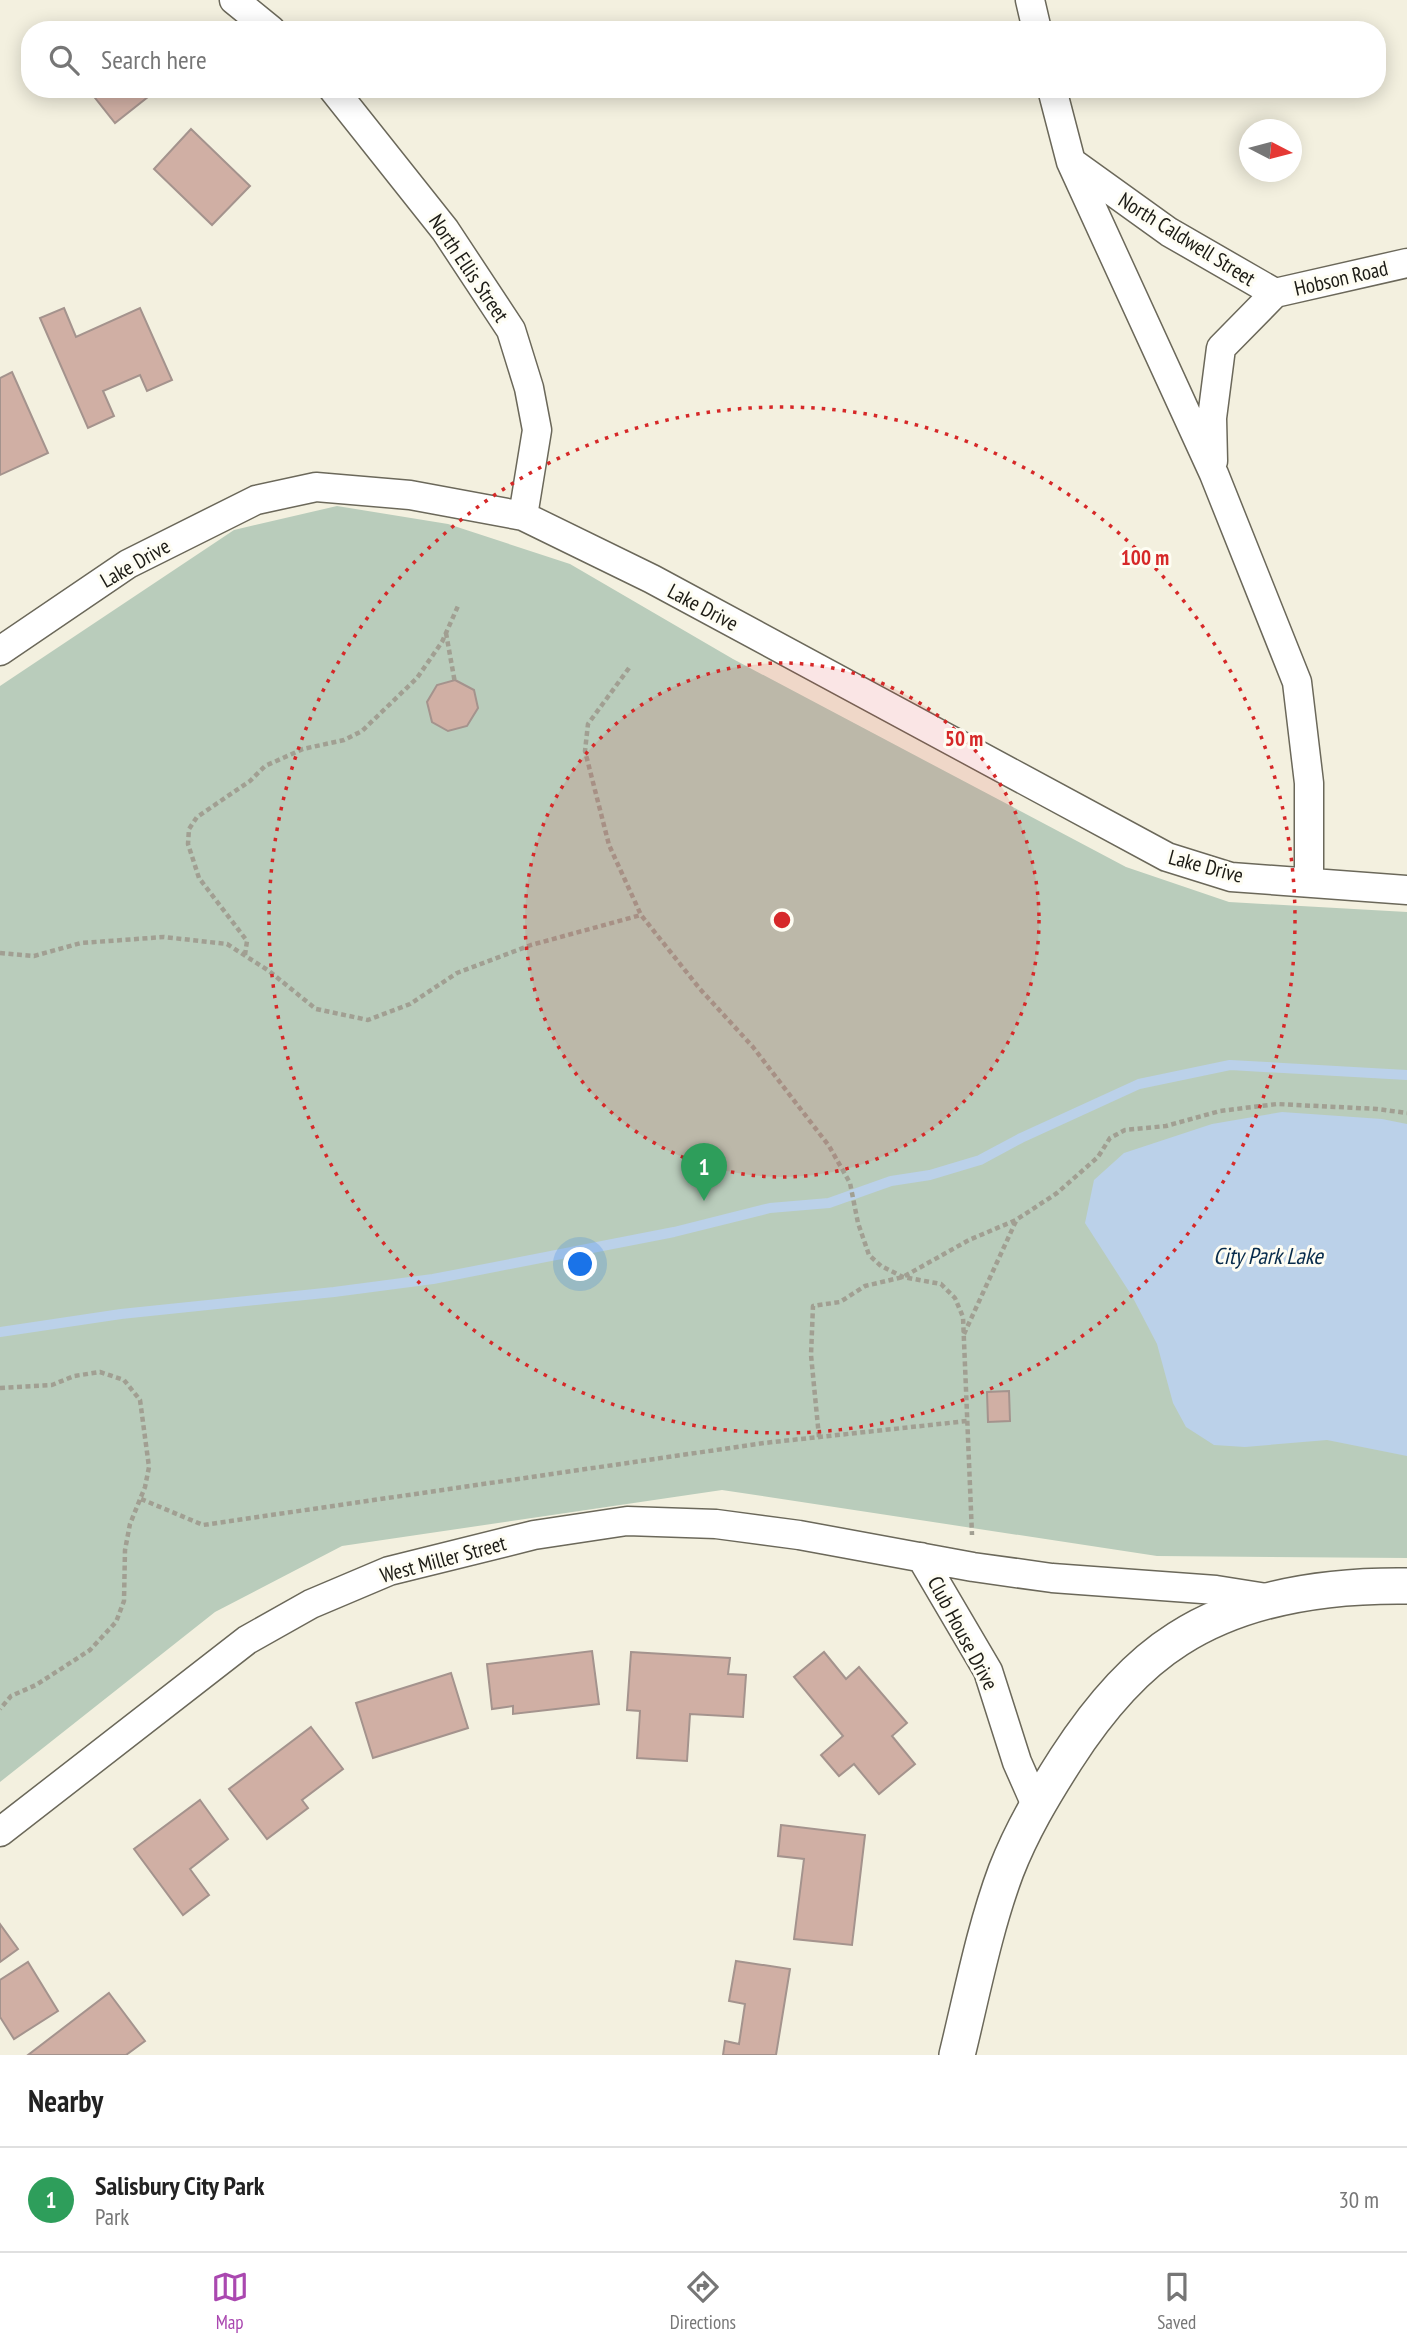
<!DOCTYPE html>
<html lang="en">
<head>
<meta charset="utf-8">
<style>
  body { margin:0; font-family:"PT Sans Narrow",sans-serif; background:#f6f6f6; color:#222 }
  .compass { position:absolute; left:1239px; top:119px; width:63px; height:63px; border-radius:50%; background:#fff; box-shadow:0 4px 18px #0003; rotate:96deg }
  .you { position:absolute; left:581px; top:1265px; width:24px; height:24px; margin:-18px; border:5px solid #fff; border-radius:50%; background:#1a73e8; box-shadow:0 0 0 10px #1a73e833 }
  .badge { display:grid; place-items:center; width:46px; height:46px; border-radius:50%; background:#aa48b0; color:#fff; font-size:23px; font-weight:700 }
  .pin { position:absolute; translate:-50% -58px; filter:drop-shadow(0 2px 4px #0008) }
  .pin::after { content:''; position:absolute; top:37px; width:24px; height:21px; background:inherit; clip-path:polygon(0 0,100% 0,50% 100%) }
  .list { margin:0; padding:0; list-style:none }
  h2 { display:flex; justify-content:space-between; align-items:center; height:91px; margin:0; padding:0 28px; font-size:30px }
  h2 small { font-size:23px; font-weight:400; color:#767676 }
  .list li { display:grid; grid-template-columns:46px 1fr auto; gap:21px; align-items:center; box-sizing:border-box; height:105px; padding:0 28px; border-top:2px solid #e0e0e0 }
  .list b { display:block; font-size:26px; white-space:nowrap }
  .list p { margin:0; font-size:23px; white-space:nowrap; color:#767676 }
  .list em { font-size:23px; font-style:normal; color:#767676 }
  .icon { flex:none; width:38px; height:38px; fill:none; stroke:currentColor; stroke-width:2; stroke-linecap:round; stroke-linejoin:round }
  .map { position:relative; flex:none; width:1407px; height:2055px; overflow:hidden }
  .search { position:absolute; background:#fff; box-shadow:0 4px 18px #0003; left:21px; right:21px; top:21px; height:77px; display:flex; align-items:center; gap:18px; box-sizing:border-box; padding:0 24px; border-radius:28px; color:#767676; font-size:26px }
  .sheet { height:196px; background:#fff }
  nav { display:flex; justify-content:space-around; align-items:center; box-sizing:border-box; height:98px; border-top:2px solid #e0e0e0; background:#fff; font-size:19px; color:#767676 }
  nav a { display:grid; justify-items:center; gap:4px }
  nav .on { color:#aa48b0 }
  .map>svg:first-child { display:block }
  .green { fill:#b9ccbb }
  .water { fill:#bbd1e9 }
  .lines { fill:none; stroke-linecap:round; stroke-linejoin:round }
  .stream { stroke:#bbd1e9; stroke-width:10 }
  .building { fill:#d0afa4; stroke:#a4938d; stroke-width:2 }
  .minor-casing { stroke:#6b685a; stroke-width:31 }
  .tertiary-casing { stroke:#6b685a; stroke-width:38 }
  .path { stroke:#a19f92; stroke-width:4.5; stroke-dasharray:5 3.5; stroke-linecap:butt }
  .minor { stroke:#fff; stroke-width:28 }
  .tertiary { stroke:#fff; stroke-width:35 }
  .ring { fill:none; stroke:#d62828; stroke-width:3.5; stroke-dasharray:3.5 7 }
  .labels { text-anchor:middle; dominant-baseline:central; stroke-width:6; stroke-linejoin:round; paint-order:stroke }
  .street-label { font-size:21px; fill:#1c1b15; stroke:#fefdf3 }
  .water-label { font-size:23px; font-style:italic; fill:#072b4b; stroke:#fefdf3 }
  .centre { fill:#d62828; stroke:#fefdf3; stroke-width:3.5 }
  .ring-label { font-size:21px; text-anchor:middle; font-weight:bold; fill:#d62828; stroke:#fefdf3; stroke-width:6; stroke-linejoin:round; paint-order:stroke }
</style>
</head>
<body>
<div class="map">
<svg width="1407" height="2055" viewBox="0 0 1407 2055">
  <rect width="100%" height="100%" fill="#f3f0df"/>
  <path class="green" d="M337 506 448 524 570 564 733 659 1126 867 1229 902 1407 912V1558L1157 1556 722 1490 342 1546 215 1612 0 1782V686L234 530Z"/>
  <path class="water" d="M1282 1112 1382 1119 1407 1124V1456L1327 1440 1245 1447 1214 1445 1186 1427 1173 1403 1157 1344 1132 1296 1085 1223 1094 1180 1124 1153 1212 1124Z"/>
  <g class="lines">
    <path class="stream" d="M0 1332 121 1314 334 1292 433 1279 674 1232 770 1208 829 1203 891 1181 930 1175 980 1160 1021 1138 1139 1084 1230 1065 1407 1075"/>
  </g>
  <path class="building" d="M88 89H158L115 123Z
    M191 129 250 186 212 225 154 169Z
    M64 308 76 337 140 308 172 380 147 391 140 375 103 391 114 416 88 428 40 318Z
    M12 372 48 453 0 475V378Z
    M455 680 474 690 478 708 467 726 448 731 432 722 427 702 437 685Z
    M1009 1391 1010 1421 988 1422 987 1392Z
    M592 1651 599 1704 513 1714V1706L492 1709 487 1664Z
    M631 1652 730 1658 728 1674 746 1675 743 1717 690 1714 687 1761 637 1758 640 1711 627 1710Z
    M824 1652 846 1679 859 1667 907 1723 892 1736 915 1764 879 1794 854 1764 839 1776 821 1755 843 1736 794 1677Z
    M451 1673 468 1728 373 1758 356 1703Z
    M311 1727 343 1769 302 1800 308 1808 267 1839 229 1789Z
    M200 1800 228 1839 190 1869 209 1895 183 1915 134 1849Z
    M781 1825 865 1835 852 1945 794 1939 804 1859 778 1856Z
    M0 1924 18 1949 0 1962Z
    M736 1961 790 1969 776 2055H723L725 2041 739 2044 745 2004 729 2001Z
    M28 1962 58 2011 14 2039 0 2017V1980Z
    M109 1993 145 2041 126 2055H28Z"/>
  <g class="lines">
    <g class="minor-casing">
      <path id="minor" d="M234 0 271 30
        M1030 0 1037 30
        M333 89 445 230 511 330 529 388 537 430 523 516
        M1052 89 1071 162 1214 474 1297 682 1309 783V882
        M1073 163 1169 232 1275 293 1221 348 1212 418 1213 461
        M1275 293 1407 263
        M0 651 128 564 256 500 316 487 410 495 523 516 652 579 1167 857 1231 877 1407 890
        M921 1557 988 1671 1017 1762 1036 1805
        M0 1832 247 1640 311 1604 389 1571 534 1535 627 1521 716 1524 799 1535 973 1567 1052 1578 1216 1590 1273 1599"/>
    </g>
    <g class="tertiary-casing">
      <path id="tertiary" d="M957 2055C972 1994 984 1930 1006 1871 1022 1830 1043 1795 1066 1759 1095 1714 1132 1668 1178 1639 1245 1596 1329 1585 1407 1586"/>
    </g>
    <path class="path" d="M446 633 455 683
      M629 668 588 724 585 751 609 845 641 915 700 989 753 1047 829 1146 850 1183 858 1223 869 1255 881 1266 903 1277 941 1284 955 1298 963 1317 972 1535
      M0 953 34 956 81 943 164 937 227 944 269 971 316 1009 368 1020 410 1004 457 973 531 945 641 915
      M245 955 247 941 199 878 188 844 189 829 197 817 250 781 265 766 303 749 344 740 362 731 417 678 442 642 458 606
      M964 1334 1016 1221
      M0 1388 52 1385 74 1376 100 1372 124 1380 140 1400 149 1467 145 1487 130 1524 125 1550 124 1601 116 1622 90 1650 36 1685 11 1696 0 1709
      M819 1437 811 1355 813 1306 840 1302 865 1286 903 1277 969 1240 1016 1220 1057 1193 1098 1157 1110 1138 1125 1130 1166 1126 1220 1111 1277 1104 1377 1109 1407 1113
      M141 1499 203 1525 764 1443 967 1421"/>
    <use href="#minor" class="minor"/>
    <use href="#tertiary" class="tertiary"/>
  </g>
  <circle cx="782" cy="920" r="257" fill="#d62828" fill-opacity=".12"/>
  <g class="ring">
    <circle cx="782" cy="920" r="257"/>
    <circle cx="782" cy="920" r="513"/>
  </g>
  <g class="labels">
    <g class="street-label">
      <text transform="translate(1187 239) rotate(32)">North Caldwell Street</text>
      <text transform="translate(469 268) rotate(56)">North Ellis Street</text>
      <text transform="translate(1341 278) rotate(-13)">Hobson Road</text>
      <text transform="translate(135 563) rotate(-30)">Lake Drive</text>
      <text transform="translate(703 607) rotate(28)">Lake Drive</text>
      <text transform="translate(1206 866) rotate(15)">Lake Drive</text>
      <text transform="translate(443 1559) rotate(-15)">West Miller Street</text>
      <text transform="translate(963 1633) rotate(62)">Club House Drive</text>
    </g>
    <g class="water-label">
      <text x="1268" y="1255">City Park Lake</text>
    </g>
  </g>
  <circle cx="782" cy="920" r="10" class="centre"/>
  <g class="ring-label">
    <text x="1145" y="565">100 m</text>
    <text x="964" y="746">50 m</text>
  </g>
</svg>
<svg class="compass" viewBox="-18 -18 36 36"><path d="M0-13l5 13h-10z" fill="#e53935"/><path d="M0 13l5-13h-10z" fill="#767676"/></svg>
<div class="you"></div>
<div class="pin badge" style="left:704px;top:1201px;background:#2e9e5b">1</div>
<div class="search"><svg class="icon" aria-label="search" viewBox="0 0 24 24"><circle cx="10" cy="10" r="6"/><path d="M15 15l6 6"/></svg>Search here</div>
</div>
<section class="sheet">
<h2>Nearby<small></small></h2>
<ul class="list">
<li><span class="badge" style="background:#2e9e5b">1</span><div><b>Salisbury City Park</b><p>Park</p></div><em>30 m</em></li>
</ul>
</section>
<nav>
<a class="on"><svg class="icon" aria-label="map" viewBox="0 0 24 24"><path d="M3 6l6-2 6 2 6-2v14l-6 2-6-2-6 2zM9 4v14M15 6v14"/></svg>Map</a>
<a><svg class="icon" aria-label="directions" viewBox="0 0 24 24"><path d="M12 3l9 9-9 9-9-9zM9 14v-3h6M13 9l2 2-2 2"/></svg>Directions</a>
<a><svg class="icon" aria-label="saved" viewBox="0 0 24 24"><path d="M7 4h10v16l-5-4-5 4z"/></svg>Saved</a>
</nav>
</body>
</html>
